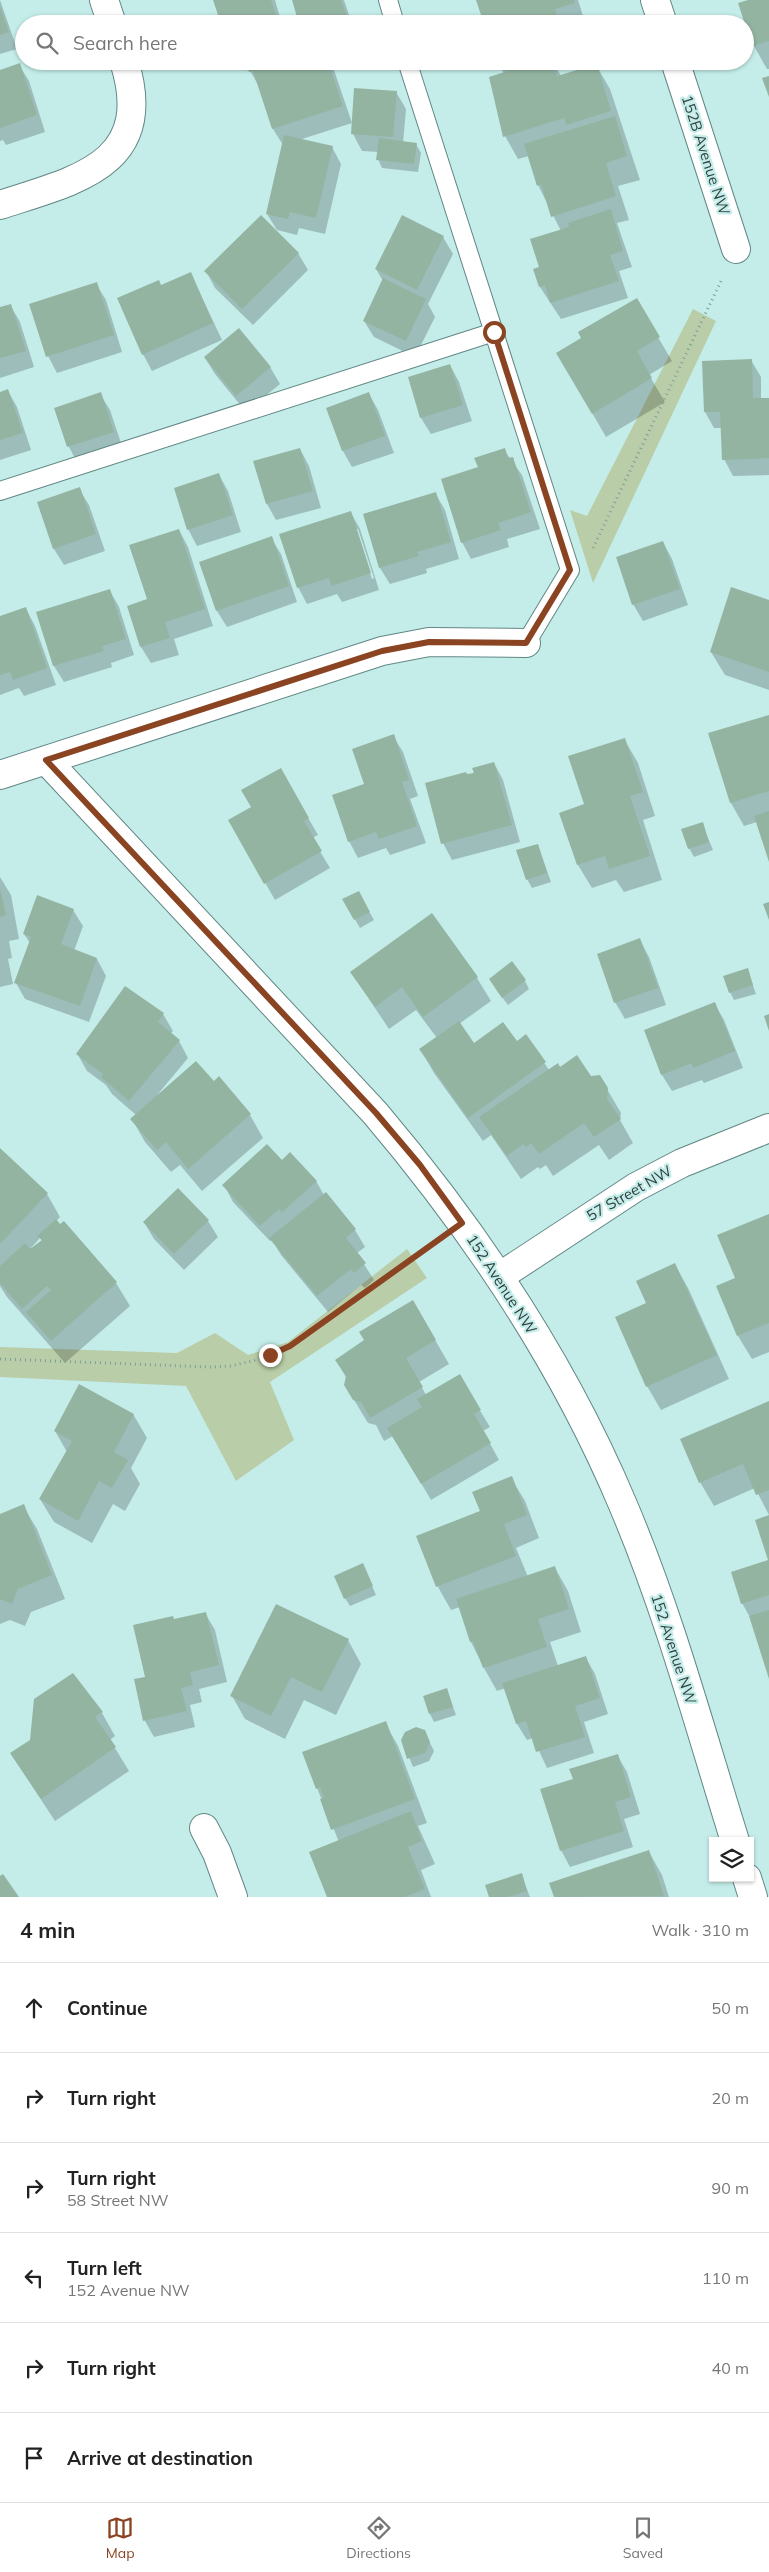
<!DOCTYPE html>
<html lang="en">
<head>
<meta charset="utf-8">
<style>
  body { margin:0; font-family:Mulish,sans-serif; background:#f2f2f2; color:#222 }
  .controls { position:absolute; right:15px; bottom:15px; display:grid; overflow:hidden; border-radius:0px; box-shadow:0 1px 4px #0004 }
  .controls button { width:45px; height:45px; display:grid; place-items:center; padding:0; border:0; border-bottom:1px solid #e0e0e0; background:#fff; color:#222; font:25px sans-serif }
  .stop { position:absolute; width:15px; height:15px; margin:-11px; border:4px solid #8b4421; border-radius:50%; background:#fff }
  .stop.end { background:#8b4421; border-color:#fff; box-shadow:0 1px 5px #0008 }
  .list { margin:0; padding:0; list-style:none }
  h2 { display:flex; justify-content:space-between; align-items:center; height:65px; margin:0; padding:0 20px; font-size:21px }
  h2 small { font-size:16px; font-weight:400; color:#767676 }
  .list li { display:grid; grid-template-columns:32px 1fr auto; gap:15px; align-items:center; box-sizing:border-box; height:90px; padding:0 20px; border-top:1px solid #e0e0e0 }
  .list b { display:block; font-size:19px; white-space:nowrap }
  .list p { margin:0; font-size:16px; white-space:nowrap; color:#767676 }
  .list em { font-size:16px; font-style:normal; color:#767676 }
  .icon { flex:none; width:28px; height:28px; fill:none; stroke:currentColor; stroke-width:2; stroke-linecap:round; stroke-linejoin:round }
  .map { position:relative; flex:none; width:769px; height:1897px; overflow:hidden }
  .search { position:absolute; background:#fff; box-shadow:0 1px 4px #0004; left:15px; right:15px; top:15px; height:55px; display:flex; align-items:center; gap:12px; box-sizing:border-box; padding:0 18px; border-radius:28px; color:#767676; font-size:19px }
  .sheet { height:605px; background:#fff }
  nav { display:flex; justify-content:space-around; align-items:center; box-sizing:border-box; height:70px; border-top:1px solid #e0e0e0; background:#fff; font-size:14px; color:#767676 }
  nav a { display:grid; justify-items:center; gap:2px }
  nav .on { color:#8b4421 }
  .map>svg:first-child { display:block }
  .green { fill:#b9cea8 }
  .shadow { fill:#0003; fill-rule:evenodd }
  .building { fill:#94b4a2 }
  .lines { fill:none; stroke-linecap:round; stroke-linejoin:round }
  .service-casing { stroke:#618784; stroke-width:20 }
  .minor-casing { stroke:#618784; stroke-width:30 }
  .path { stroke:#7f9d9a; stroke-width:3; stroke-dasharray:1 4; stroke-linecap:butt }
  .service { stroke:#fff; stroke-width:18 }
  .minor { stroke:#fff; stroke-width:28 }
  .route { stroke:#8b4421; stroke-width:6 }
  .labels { text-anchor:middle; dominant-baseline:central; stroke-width:4.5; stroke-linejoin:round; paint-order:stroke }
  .street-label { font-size:15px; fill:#30403f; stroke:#c4ede9 }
</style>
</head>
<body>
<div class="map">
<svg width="769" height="1897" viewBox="0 0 769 1897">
  <rect width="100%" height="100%" fill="#c4ede9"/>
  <path class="green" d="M693 309 716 321 593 583 570 510 587 516Z
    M407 1249 427 1278 270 1382 294 1440 236 1481 186 1386 0 1377V1347L177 1353 215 1333 248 1355 288 1342Z"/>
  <path class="shadow" d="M0 0 17 49 0 54Z
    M215 0H275L282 24H223Z
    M293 0H344L352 24H301Z
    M477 0H578L584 19 571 24H481L484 22Z
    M752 0H769V69H767L754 46 740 4Z
    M240 61H331L352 123 299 140 332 147 341 164 325 234 299 228 297 235 277 230 267 214 283 145 273 129 260 88 249 69 246 71Z
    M495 61H553L561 76 596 65 610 89 640 180 618 186 629 220 617 223 632 267 619 271 628 298 561 319 540 287 534 270 541 268 561 231 538 185 529 156 518 159 505 136 504 73Z
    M19 65 29 81 45 132 6 145 3 140 0 141V71Z
    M396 92 406 109 403 143 416 144 421 153 418 172 382 168 378 159 379 152 362 151 353 134Z
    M443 237 453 254 428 304 435 317 415 357 374 337 364 321 383 281 376 269Z
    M298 253 308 270 253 325 215 288 206 271Z
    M191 274 222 340 152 371 143 354 161 287Z
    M96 284 106 300 122 352 57 373 48 356Z
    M636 300 672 361 649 375 665 402 606 437 558 354 583 339Z
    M10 305 20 322 34 367 0 378V308Z
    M205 358 270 367 280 384 246 412 215 374Z
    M751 360 761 377V399H769V475L733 476 724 459 722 428H714L705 412Z
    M450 365 459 382 472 421 431 434 421 418 409 378Z
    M8 391 17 407 31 450 0 460V393Z
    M100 394 110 410 123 449 78 464 69 447 56 409Z
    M369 394 378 410 394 453 352 467 343 451 328 408Z
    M300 449 309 466 321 508 276 520 267 504 255 461Z
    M504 450 522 475 540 529 507 539 509 547 471 559 462 542 479 468Z
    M219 475 228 491 241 532 197 546 188 529Z
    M79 489 89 505 105 551 64 565 54 549 38 503Z
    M435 493 445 510 459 559 426 569 427 573 390 584 380 568 364 514Z
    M351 513 360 529 379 590 342 602 337 594 307 604 298 587ZM356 529H358L374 578 372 579Z
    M179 530 188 547 213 626 174 639 179 655 151 663 141 647 128 607 149 600Z
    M271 538 281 554 297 602 227 627 217 611 201 562Z
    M663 542 672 559 688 605 643 621 633 604Z
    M110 591 119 607 134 655 111 663 112 667 64 682 54 666 38 613Z
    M769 601V690L725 675 711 652Z
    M26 609 35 626 56 685 24 696 19 688 0 695V618Z
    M769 716V859L757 822 744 826 731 803 709 734Z
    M393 736 403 752 418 796 410 799 426 843 390 855 386 848 358 858 349 841 365 785Z
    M624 739 638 763 655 816 643 820 662 880 624 892 616 880 592 888 578 865 561 814 586 805Z
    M494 763 503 780 520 842 452 860 443 843 467 776Z
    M280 769 318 835 312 838 330 868 275 900 230 821 253 808Z
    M702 824 713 850 694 857 689 848Z
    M538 845 551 882 532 888 527 879Z
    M0 877 11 895 19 939 9 941 12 958 8 959 13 984 0 987Z
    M358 892 374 920 360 928 344 900Z
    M73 910 83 926 74 951 97 959 106 976 89 1022 25 999 16 983 30 943 24 934Z
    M432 915 477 978 491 1001 459 1024 474 1044 516 1043 526 1036 549 1070 560 1069 590 1077 607 1089 621 1113 620 1120 633 1143 609 1160 599 1145 553 1176 546 1165 540 1169 538 1167 521 1179 491 1135 483 1141 434 1073 421 1050 437 1038 416 1010 389 1029 351 972Z
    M640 940 649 957 666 1005 625 1019 615 1002Z
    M747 969 756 994 734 1000 730 992Z
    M525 981 529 989 508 1005 495 988Z
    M714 1003 724 1020 743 1068 704 1083 702 1080 672 1091 662 1075 645 1031Z
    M163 1014 173 1031 170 1034 179 1041 188 1058 158 1094 214 1083 250 1115 263 1138 202 1191 180 1165 171 1172 145 1142 132 1119 136 1115 112 1094 106 1085 87 1071 78 1055Z
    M0 1150 47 1194 60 1217 56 1221 60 1226 64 1223 116 1283 130 1306 65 1363 7 1297 0 1286ZM40 1238 42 1241 32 1249 31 1248Z
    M282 1161 316 1181 324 1195 325 1194 355 1230 365 1247 357 1253 374 1280 365 1288 361 1285 328 1312 281 1255 272 1240 270 1241 233 1202 224 1185Z
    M769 1217V1352L752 1359 738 1336 718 1286 737 1279Z
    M208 1221 218 1237 184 1270 154 1239 144 1222Z
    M675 1265 688 1288 729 1379 661 1410 647 1386Z
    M413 1302 449 1364 419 1382 426 1395 459 1376 490 1427 483 1431 499 1460 431 1500 393 1436 384 1441 376 1425 368 1423 345 1385 347 1379 336 1360 365 1341Z
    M769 1403V1515L755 1488 714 1506 700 1482Z
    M133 1414 147 1438 131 1468 140 1484 125 1511 113 1504 92 1543 54 1522 40 1499 67 1452 55 1431Z
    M511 1478 525 1501 539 1538 516 1548 528 1577 555 1568 568 1591 581 1632 550 1642 558 1666 586 1658 595 1674 608 1714 584 1722 594 1753 547 1768 533 1738 527 1740 517 1724 506 1688 497 1691 484 1668 471 1642 460 1607 451 1610 438 1587 418 1537 481 1511Z
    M23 1506 37 1529 65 1599 31 1612 25 1626 10 1620 0 1624V1515Z
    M769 1561V1676L751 1619 742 1603Z
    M363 1565 376 1595 350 1606 345 1598Z
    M205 1613 215 1630 227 1682 199 1689 202 1702 190 1705 195 1727 154 1737 145 1721 147 1678 175 1620Z
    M348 1640 361 1664 336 1715 304 1700 285 1739 245 1719 232 1696Z
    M447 1690 456 1715 434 1722 430 1714Z
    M102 1713 115 1736 110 1740 129 1771 55 1821 11 1754 31 1741Z
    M385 1723 398 1746 427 1823 418 1826 435 1864 421 1870 431 1897H329L339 1842 317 1788Z
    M424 1731 434 1751 429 1761 413 1767 402 1740Z
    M617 1755 627 1772 640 1814 624 1819 633 1847 570 1867 561 1850 574 1780Z
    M649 1852 662 1875 669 1897H555L551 1884Z
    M521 1874 530 1897H490Z"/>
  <path class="building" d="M213 0H271L279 24H225L223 20 220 21Z
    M292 0H341L348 19 333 24H299Z
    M476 0H574L575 3 555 9 559 24H476L483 21Z
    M748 0H769V41L752 46 738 3Z
    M0 7 9 32 0 35Z
    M245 61H328L343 106 272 129 253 71 249 72Z
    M539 61H553L557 76 597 64 611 111 566 125 564 118 503 137 489 77Z
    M20 63 37 115 0 128V70Z
    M769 76V97L762 78Z
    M354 88 397 91 393 137 351 134Z
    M615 116 627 156 606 163 616 196 551 217 541 184 537 186 524 144Z
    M284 135 333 146 316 218 290 212 288 219 266 214Z
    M379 138 417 143 414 164 376 160Z
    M611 209 623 251 610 255 619 281 550 303 545 285 539 287 533 269 539 267 530 239 569 227 568 223Z
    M261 215 299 253 242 309 204 271Z
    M402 215 444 236 417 290 375 269Z
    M191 272 213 323 142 355 117 298 159 280 161 285Z
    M383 278 426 299 406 341 363 321Z
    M97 282 114 335 46 357 29 304Z
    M637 298 660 337 637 351 652 378 592 414 556 353 581 338 578 332Z
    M11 304 26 351 0 358V307Z
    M239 328 271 367 236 396 204 357Z
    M752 359 753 398H769V458L722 460 720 412H704L702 361Z
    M450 364 463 405 420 418 408 377Z
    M8 389 23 433 0 440V392Z
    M101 392 114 432 67 447 54 408Z
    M369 392 385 436 342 451 326 408Z
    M300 448 313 491 266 504 253 461Z
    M505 448 508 458 513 457 531 512 498 523 501 530 461 543 441 479 478 467 474 458Z
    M219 473 233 515 187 530 174 488Z
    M80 487 96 534 53 549 37 502Z
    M436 492 451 542 417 552 419 556 379 568 363 514Z
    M351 511 371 573 331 586 329 578 297 588 279 534Z
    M179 529 205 609 165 622 170 638 140 647 127 606 147 599 129 545Z
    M272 536 289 586 216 611 199 562Z
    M663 541 680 589 632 605 616 557Z
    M731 587 769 600V672L710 652Z
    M110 589 126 639 102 646 104 651 53 666 36 612Z
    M26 607 47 668 13 680 10 672 0 675V616Z
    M769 715V791L730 803 708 733Z
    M394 734 409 780 402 782 417 826 379 839 376 832 348 842 332 795 364 784 352 749Z
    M625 738 643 792 630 796 650 856 609 869 605 856 577 865 559 813 584 804 568 756Z
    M494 762 512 825 441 844 425 783 466 772 467 774 474 773 472 768Z
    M281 768 309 818 304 821 322 851 264 884 228 820 251 807 241 790Z
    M769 811V862L754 816Z
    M703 822 709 842 688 849 681 829Z
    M538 844 547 873 526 880 516 850Z
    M0 888 6 915 0 917Z
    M359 891 370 912 354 920 342 899Z
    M37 895 74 909 61 944 97 958 80 1006 14 983 31 937 23 934Z
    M769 902V920L763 904Z
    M432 913 478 977 423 1017 402 987 375 1007 350 972Z
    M640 938 658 988 614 1003 597 954Z
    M512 961 526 980 502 998 489 979Z
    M748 968 753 985 729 993 723 976Z
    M125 986 164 1013 158 1022 180 1040 129 1101 101 1077 103 1074 76 1054Z
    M715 1002 735 1051 693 1068 692 1063 661 1075 644 1030Z
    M769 1014V1031L764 1016Z
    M459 1021 474 1043 503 1022 517 1041 526 1034 546 1062 468 1118 419 1049Z
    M577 1055 591 1076 600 1075 608 1088 607 1099 621 1119 594 1137 584 1123 539 1154 531 1143 526 1147 523 1144 507 1156 479 1117 558 1063 560 1067Z
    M196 1061 214 1081 219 1076 251 1114 188 1169 166 1142 157 1150 130 1119Z
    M267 1144 282 1160 290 1152 317 1181 282 1212 279 1209 260 1226 222 1185Z
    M0 1148 48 1193 0 1244Z
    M178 1188 209 1220 174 1254 143 1222Z
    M326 1192 356 1229 346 1238 366 1263 354 1273 351 1269 317 1296 269 1238Z
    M769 1214V1323L737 1336 716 1286 735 1278 717 1235Z
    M56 1219 60 1224 64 1221 117 1282 51 1341 26 1312 51 1290 47 1286 22 1309 0 1283V1266L25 1243 30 1249 42 1240 37 1236Z
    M675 1263 717 1355 646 1387 615 1317 646 1303 636 1281Z
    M413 1300 436 1340 406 1358 423 1387 370 1418 361 1402 353 1400 344 1385 346 1376 335 1360 364 1340 359 1332Z
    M460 1374 481 1410 474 1414 491 1443 421 1484 387 1428 422 1407 417 1399Z
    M79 1384 134 1414 114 1452 128 1460 112 1488 99 1481 78 1521 39 1499 72 1441 54 1431Z
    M769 1401V1490L756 1495 743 1464 699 1483 680 1439Z
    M512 1476 527 1515 504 1524 516 1556 436 1587 416 1536 480 1511 472 1492Z
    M24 1504 52 1575 18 1589 12 1604 0 1599V1514Z
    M769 1515V1595L741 1604 731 1572 768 1560 755 1520Z
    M363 1563 373 1586 344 1599 334 1576Z
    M555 1566 569 1609 538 1619 547 1647 483 1668 473 1641 470 1642 456 1599Z
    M276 1604 349 1639 322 1692 291 1677 271 1716 230 1696Z
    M769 1610V1679L749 1616Z
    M206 1612 219 1665 190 1672 193 1685 181 1688 187 1711 143 1721 134 1679 145 1677 133 1625 173 1616 174 1619Z
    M586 1656 600 1698 575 1706 585 1737 536 1752 526 1721 516 1724 502 1683Z
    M73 1673 103 1712 95 1717 116 1747 41 1799 10 1753 30 1740 34 1699Z
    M447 1688 453 1707 429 1714 423 1696Z
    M386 1721 415 1799 331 1830 320 1799 324 1798 320 1787 316 1789 302 1752Z
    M416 1727 425 1730 430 1742 425 1753 407 1759 401 1740 405 1732Z
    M618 1754 631 1797 615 1802 624 1831 560 1851 540 1789 573 1779 569 1769Z
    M411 1811 422 1841 408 1847 425 1889 405 1897H327L309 1852Z
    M649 1850 664 1896 554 1897 549 1883Z
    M522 1873 527 1891 508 1897H489L485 1885Z
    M3 1874 19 1897H0V1876Z"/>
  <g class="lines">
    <g class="service-casing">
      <path id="service" d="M388 0 395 24
        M407 61 570 570 526 643
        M0 491 494 332"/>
    </g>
    <g class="minor-casing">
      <path id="minor" d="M104 0 112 24
        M655 0 663 24
        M675 61 736 249
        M0 205C76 180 157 165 124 61
        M46 760 375 1113C475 1231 563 1362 623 1505 669 1613 700 1729 735 1841
        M0 775 382 651 429 642 526 643
        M499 1277 636 1187 682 1163 769 1128
        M204 1828 217 1853 233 1897
        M747 1878 753 1897"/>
    </g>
    <path class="path" d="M593 548 722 279
      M0 1359 210 1367 230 1366 253 1361 290 1346 435 1242"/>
    <use href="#service" class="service"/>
    <use href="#minor" class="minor"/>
  </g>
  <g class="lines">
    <path class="route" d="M270 1355 290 1346 462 1223 420 1165 376 1113 46 760 382 651 429 642 526 643 570 570 494 332"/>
  </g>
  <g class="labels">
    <g class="street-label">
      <text transform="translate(706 155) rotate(72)">152B Avenue NW</text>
      <text transform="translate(629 1193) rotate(-30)">57 Street NW</text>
      <text transform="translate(502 1284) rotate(57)">152 Avenue NW</text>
      <text transform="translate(674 1649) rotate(72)">152 Avenue NW</text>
    </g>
  </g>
</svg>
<div class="controls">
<button><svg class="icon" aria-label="layers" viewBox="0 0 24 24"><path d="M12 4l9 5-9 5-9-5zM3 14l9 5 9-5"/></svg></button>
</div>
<div class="stop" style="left:494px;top:332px"></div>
<div class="stop end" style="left:270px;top:1355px"></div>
<div class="search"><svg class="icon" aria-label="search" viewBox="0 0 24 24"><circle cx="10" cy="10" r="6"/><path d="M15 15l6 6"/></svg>Search here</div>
</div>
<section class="sheet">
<h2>4 min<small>Walk · 310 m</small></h2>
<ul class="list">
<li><svg class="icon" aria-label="ahead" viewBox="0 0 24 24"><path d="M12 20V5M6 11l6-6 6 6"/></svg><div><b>Continue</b></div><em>50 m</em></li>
<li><svg class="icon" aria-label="right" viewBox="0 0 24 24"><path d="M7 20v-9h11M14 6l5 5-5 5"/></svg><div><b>Turn right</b></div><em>20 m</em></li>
<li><svg class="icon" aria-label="right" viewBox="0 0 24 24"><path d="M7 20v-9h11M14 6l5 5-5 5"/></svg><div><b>Turn right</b><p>58 Street NW</p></div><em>90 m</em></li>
<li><svg class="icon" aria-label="left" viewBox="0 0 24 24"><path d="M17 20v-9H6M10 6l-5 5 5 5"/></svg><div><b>Turn left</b><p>152 Avenue NW</p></div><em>110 m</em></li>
<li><svg class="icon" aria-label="right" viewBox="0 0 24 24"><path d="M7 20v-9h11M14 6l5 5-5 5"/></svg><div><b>Turn right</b></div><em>40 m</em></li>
<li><svg class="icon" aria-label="arrive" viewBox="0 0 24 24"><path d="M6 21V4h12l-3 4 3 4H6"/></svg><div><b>Arrive at destination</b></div></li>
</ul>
</section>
<nav>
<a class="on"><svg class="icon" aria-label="map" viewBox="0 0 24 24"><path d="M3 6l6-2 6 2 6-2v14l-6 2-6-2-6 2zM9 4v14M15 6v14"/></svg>Map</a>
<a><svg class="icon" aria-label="directions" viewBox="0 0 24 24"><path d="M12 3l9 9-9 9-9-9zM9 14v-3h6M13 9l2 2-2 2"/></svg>Directions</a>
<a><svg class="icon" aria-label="saved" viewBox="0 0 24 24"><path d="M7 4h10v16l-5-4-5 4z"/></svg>Saved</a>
</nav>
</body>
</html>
